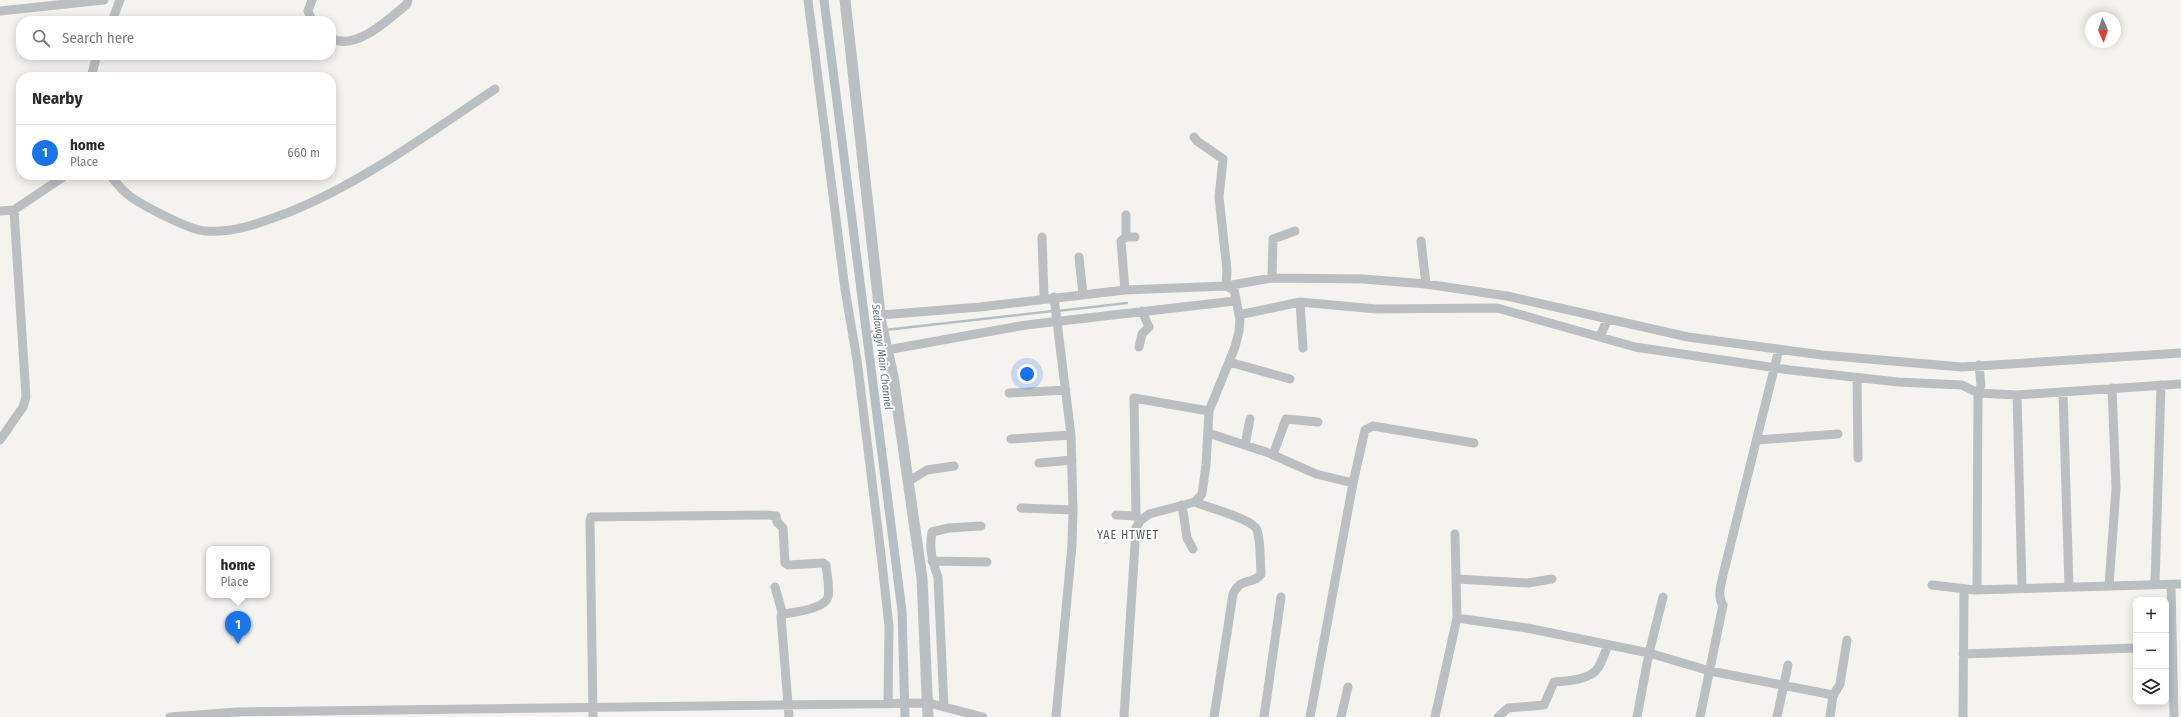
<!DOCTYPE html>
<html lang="en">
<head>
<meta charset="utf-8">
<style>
  body { margin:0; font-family:"Fira Sans Condensed",sans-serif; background:#f7f7f7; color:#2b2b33 }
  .controls { position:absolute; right:12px; bottom:12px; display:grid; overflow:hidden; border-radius:8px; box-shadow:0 2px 10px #0003 }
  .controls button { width:36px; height:36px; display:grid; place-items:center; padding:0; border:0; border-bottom:1px solid #e1e1e2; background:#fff; color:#2b2b33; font:20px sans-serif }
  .compass { position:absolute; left:2085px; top:12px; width:36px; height:36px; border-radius:50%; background:#fff; box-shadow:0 2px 10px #0003; rotate:177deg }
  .you { position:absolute; left:1027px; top:374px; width:14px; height:14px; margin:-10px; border:3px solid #fff; border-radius:50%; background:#1a73e8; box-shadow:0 0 0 6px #1a73e833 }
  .badge { display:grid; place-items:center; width:26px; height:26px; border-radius:50%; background:#1a73e8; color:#fff; font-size:13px; font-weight:700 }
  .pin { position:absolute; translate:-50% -33px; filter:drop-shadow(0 1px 2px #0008) }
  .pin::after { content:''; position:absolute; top:21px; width:14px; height:12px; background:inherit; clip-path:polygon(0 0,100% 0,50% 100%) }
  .popup { position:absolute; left:206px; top:546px; width:64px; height:52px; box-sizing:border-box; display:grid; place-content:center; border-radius:8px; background:#fff; filter:drop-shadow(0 1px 3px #0005); font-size:13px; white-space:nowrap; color:#7c7c81 }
  .popup b { font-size:15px; color:#2b2b33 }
  .popup::after { content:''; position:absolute; left:50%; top:100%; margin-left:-8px; border:8px solid transparent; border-top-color:#fff }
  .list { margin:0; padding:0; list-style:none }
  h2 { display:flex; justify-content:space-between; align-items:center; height:52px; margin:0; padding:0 16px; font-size:17px }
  h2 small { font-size:13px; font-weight:400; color:#7c7c81 }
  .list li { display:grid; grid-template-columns:26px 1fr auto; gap:12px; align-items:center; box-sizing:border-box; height:56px; padding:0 16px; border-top:1px solid #e1e1e2 }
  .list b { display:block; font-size:15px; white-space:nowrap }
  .list p { margin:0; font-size:13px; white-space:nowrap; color:#7c7c81 }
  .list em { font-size:13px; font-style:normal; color:#7c7c81 }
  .icon { flex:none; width:22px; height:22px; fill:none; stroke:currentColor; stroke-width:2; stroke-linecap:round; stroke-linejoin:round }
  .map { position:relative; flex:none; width:2181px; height:717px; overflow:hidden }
  .search { position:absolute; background:#fff; box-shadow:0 2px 10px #0003; left:16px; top:16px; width:320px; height:44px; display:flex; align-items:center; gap:10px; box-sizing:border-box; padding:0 14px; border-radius:16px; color:#7c7c81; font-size:15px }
  .panel { position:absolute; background:#fff; box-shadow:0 2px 10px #0003; left:16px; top:72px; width:320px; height:108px; border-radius:16px }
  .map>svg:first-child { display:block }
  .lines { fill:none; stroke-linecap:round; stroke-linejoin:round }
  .stream { stroke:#b3bfc2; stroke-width:2.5 }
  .canal { stroke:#b3bfc2; stroke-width:9 }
  .minor { stroke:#bbbfc2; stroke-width:9 }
  .tertiary { stroke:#bbbfc2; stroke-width:11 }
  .labels { text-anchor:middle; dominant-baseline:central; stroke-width:4; stroke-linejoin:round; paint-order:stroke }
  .water-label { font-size:11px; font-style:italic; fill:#61767c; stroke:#fff }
  .quarter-label { font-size:12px; letter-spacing:1px; fill:#525d64; stroke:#fff }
</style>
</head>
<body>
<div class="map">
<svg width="2181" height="717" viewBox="0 0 2181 717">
  <rect width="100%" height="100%" fill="#f4f3f0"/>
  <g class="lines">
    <path class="stream" d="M1058 311 1127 303
      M885 330 1053 311
      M867 332 880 331"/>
    <path class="canal" d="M824 0 902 611 905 717"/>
    <path class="minor" d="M312 0 308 11 312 21
      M808 0 845 289 857 360 881 554 889 626 888 704
      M0 11 104 0
      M112 21 120 0
      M331 38C355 52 389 19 407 4L408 0
      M91 77 97 55
      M110 175C116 183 122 191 131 197 144 206 189 230 205 231 234 233 260 223 287 213 362 183 428 134 495 89
      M0 211 14 210
      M1042 237 1044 298
      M1126 237V215
      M1421 241 1426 284
      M1079 257 1083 295
      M1272 278 1273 239 1295 231
      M1125 290 1121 241 1126 237H1135
      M1054 297 1071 435 1073 510 1072 545 1056 717
      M1300 302 1303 348
      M881 315 980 307 1125 290 1226 286 1272 278 1363 279 1426 284 1507 296 1688 337 1822 355 1962 367 2181 353
      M1239 315 1300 302 1376 309 1497 308 1635 347 1790 370 1898 382 1962 385 1978 393 1977 589
      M1600 336 1608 319
      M1139 347 1142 334 1149 327 1142 311
      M887 350 1026 325 1235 301
      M1229 362 1290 379
      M1979 365 1981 385 1978 393 2017 395 2181 384
      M1857 378 1858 458
      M2063 392 2069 587
      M1009 393 1066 390
      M2017 395 2022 588
      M1208 433 1269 453 1316 474 1353 483
      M1011 439 1071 435
      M0 440 23 407 26 397 14 210 66 175
      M1757 440 1838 434
      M1245 445 1250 419
      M1273 455 1286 419 1318 422
      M1039 463 1072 460
      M909 481 927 470 954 466
      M1195 502C1208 508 1252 518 1257 530 1261 542 1260 561 1261 574 1255 585 1241 576 1233 594L1214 717
      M1182 505 1187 538 1193 549
      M1021 508 1073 510
      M1116 515 1136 516
      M1140 521 1136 516 1134 398 1209 411
      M1455 534 1457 618
      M932 561 987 562
      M1457 579 1528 583 1552 579
      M2155 584 2161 385
      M1932 585 1975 590 2181 584
      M2171 585 2174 717
      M2109 586 2116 488 2112 388
      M775 587 783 615
      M1963 654 2136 648
      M1833 696 1840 684 1847 640
      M944 707 938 577C932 561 929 549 932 532L949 528 981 526
      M170 717 237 712 929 703 983 717
      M593 717 590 521 591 517 767 515 776 516 777 522 783 528 785 563 788 565 823 563 826 565C827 575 830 588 828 597 825 609 795 612 785 614L781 616 789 717
      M1124 717 1136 528 1140 521 1149 514 1195 502 1202 494 1206 465 1209 411 1235 347 1239 331 1240 319 1234 290 1226 286 1227 270 1219 197 1223 159 1197 141 1194 137
      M1264 717 1281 597
      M1310 717 1353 483 1365 430 1373 426 1474 443
      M1341 717 1348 687
      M1435 717 1457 618 1527 628 1649 653 1710 671 1828 694 1833 696 1830 717
      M1498 717 1508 708 1544 705 1554 682C1567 681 1590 680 1598 668 1602 662 1605 652 1608 645
      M1637 717 1649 653 1663 597
      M1700 717 1723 605C1717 597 1721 585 1723 575L1779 349
      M1777 717 1788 665
      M1963 717 1964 589"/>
    <path class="tertiary" d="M845 0 881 323 893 376 922 578 928 717"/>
  </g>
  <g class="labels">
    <g class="water-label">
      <text transform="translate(882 357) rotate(83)">Sedawgyi Main Channel</text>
    </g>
    <g class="quarter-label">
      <text x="1128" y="535">YAE HTWET</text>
    </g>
  </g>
</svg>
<div class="controls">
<button>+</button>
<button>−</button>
<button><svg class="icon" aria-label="layers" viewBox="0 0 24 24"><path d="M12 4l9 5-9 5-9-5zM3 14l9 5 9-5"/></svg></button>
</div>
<svg class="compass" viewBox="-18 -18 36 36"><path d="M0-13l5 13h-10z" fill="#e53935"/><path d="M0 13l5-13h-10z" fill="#7c7c81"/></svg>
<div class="you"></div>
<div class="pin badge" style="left:238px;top:644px">1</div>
<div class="popup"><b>home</b>Place</div>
<div class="search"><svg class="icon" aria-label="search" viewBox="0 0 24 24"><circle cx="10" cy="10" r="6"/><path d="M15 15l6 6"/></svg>Search here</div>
<section class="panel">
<h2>Nearby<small></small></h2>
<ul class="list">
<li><span class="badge">1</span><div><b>home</b><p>Place</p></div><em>660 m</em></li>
</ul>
</section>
</div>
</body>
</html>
